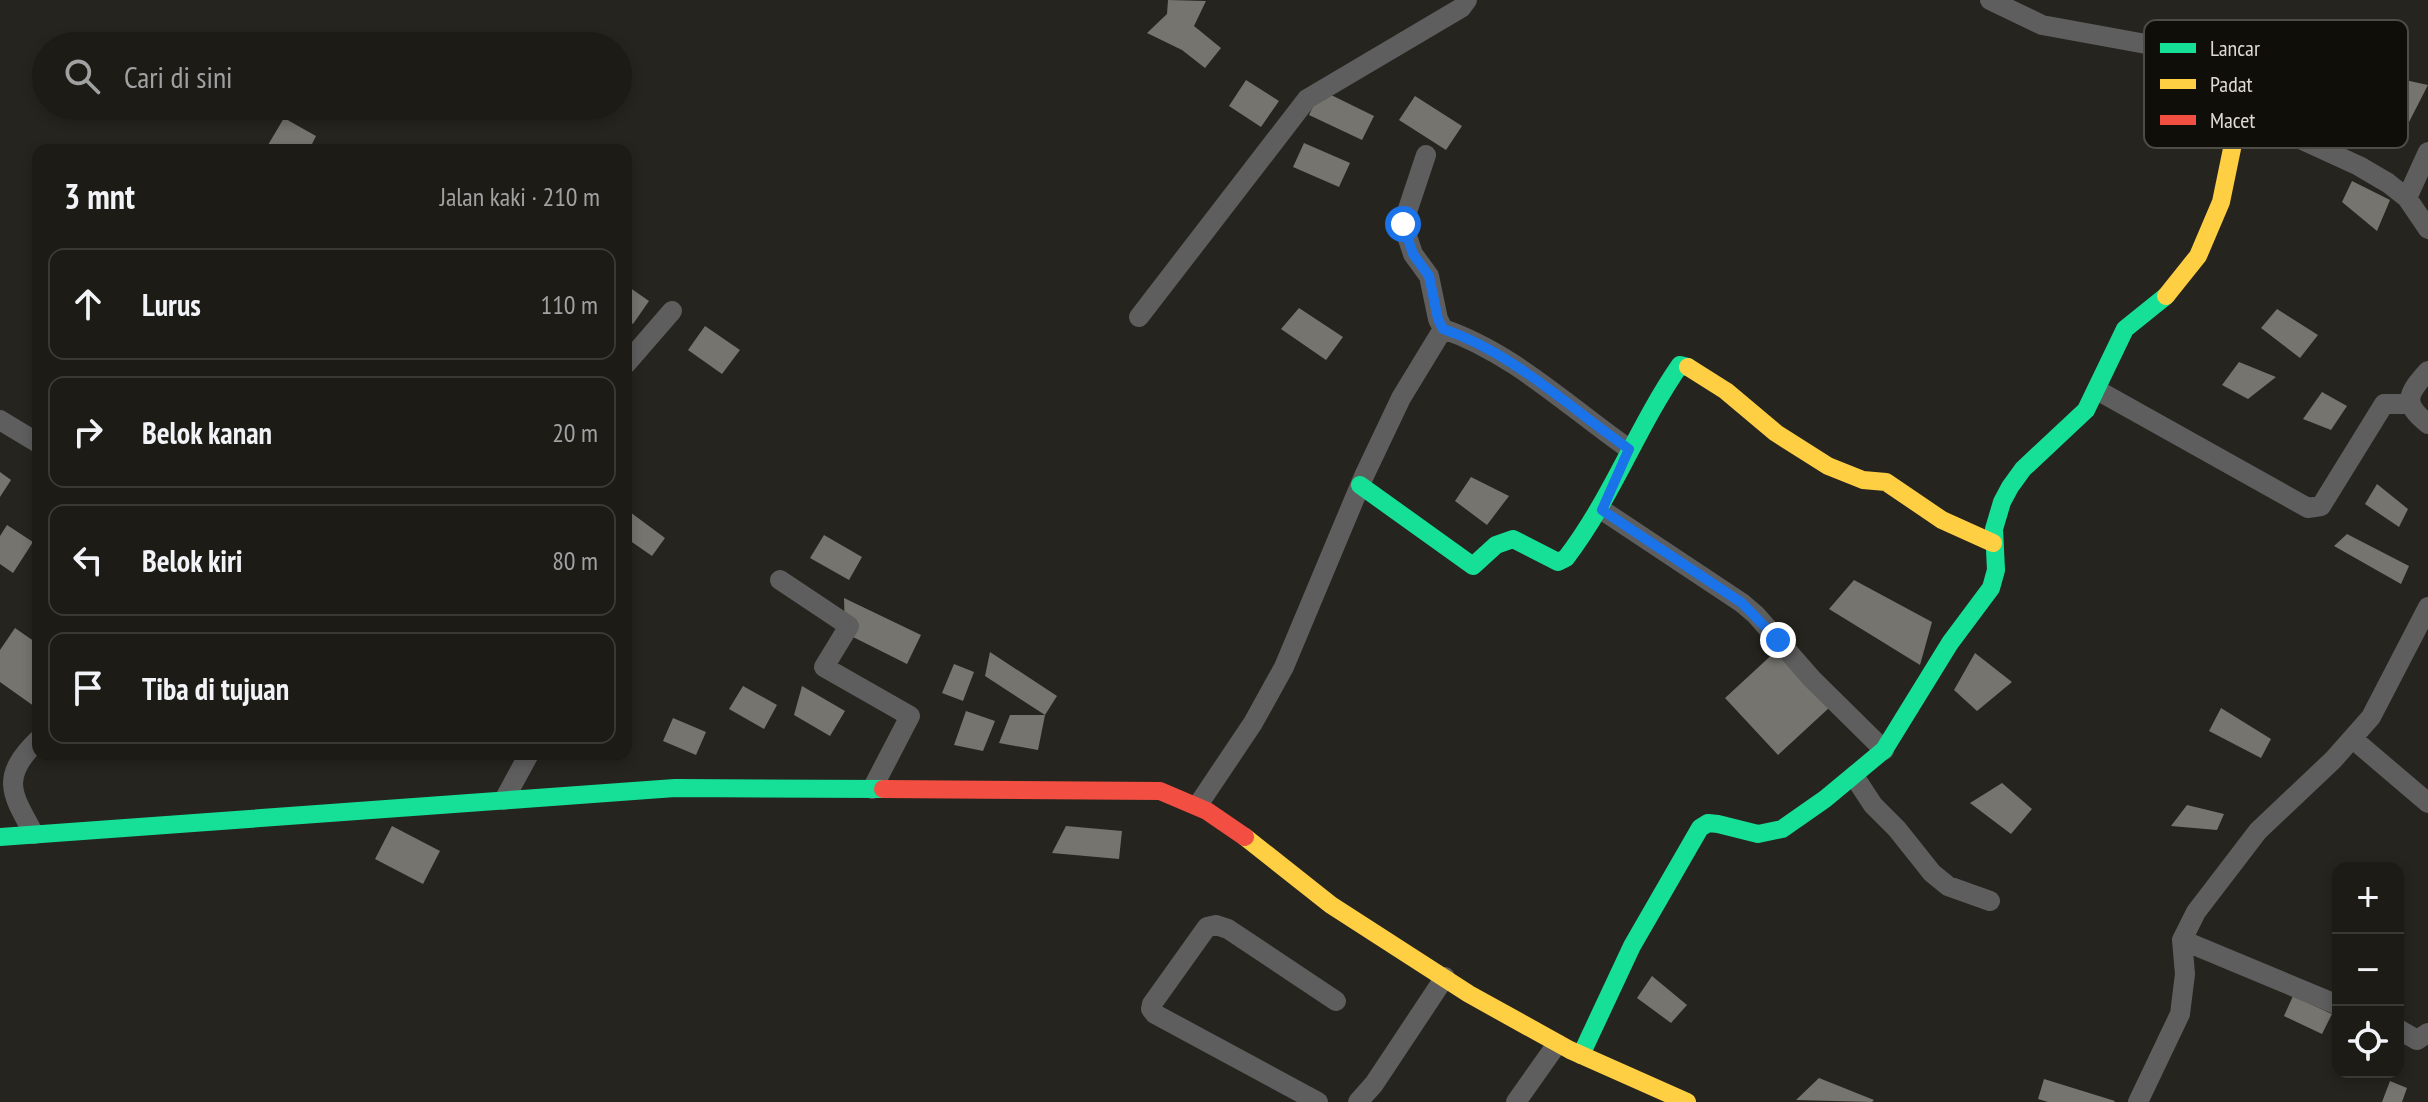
<!DOCTYPE html>
<html lang="id">
<head>
<meta charset="utf-8">
<style>
  body { margin:0; font-family:"PT Sans Narrow",sans-serif; background:#292823; color:#f1f3f6 }
  .controls { position:absolute; right:24px; bottom:24px; display:grid; overflow:hidden; border-radius:16px; box-shadow:0 4px 12px #0003 }
  .controls button { width:72px; height:72px; display:grid; place-items:center; padding:0; border:0; border-bottom:2px solid #3a3935; background:#1c1b16; color:#f1f3f6; font:40px sans-serif }
  .stop { position:absolute; width:24px; height:24px; margin:-18px; border:6px solid #1a73e8; border-radius:50%; background:#fff }
  .stop.end { background:#1a73e8; border-color:#fff; box-shadow:0 2px 8px #0008 }
  .list { margin:0; padding:0; list-style:none }
  h2 { display:flex; justify-content:space-between; align-items:center; height:104px; margin:0; padding:0 32px; font-size:34px }
  h2 small { font-size:26px; font-weight:400; color:#a0a1a1 }
  .list li { display:grid; grid-template-columns:52px 1fr auto; gap:24px; align-items:center; box-sizing:border-box; height:112px; margin:0 16px 16px; padding:0 16px; border:2px solid #3a3935; border-radius:16px }
  .list b { display:block; font-size:30px; white-space:nowrap }
  .list em { font-size:26px; font-style:normal; color:#a0a1a1 }
  .icon { flex:none; width:44px; height:44px; fill:none; stroke:currentColor; stroke-width:2; stroke-linecap:round; stroke-linejoin:round }
  .map { position:relative; flex:none; width:2428px; height:1102px; overflow:hidden }
  .search { position:absolute; background:#1c1b16; box-shadow:0 4px 12px #0003; left:32px; top:32px; width:600px; height:88px; display:flex; align-items:center; gap:20px; box-sizing:border-box; padding:0 28px; border-radius:44px; color:#a0a1a1; font-size:30px }
  .panel { position:absolute; background:#1c1b16; box-shadow:0 4px 12px #0003; left:32px; top:144px; width:600px; height:616px; border-radius:16px }
  .map>svg:first-child { display:block }
  .building { fill:#75746e }
  .lines { fill:none; stroke-linecap:round; stroke-linejoin:round }
  .street { stroke:#5e5e5f; stroke-width:20 }
  .fast { stroke:#16e098; stroke-width:18 }
  .slow { stroke:#ffcf43; stroke-width:18 }
  .jam { stroke:#f24e42; stroke-width:18 }
  .route { stroke:#1a73e8; stroke-width:10 }
  .key { fill:#100e09; stroke:#4e4c46; stroke-width:2 }
  .key-label { font-size:22px; fill:#dedbd4 }
</style>
</head>
<body>
<div class="map">
<svg width="2428" height="1102" viewBox="0 0 2428 1102">
  <rect width="100%" height="100%" fill="#26241e"/>
  <path class="building" d="M1168 0 1206 1 1194 26 1221 48 1205 68 1182 50 1147 33 1167 14Z
    M1246 80 1279 101 1261 127 1229 106Z
    M2405 80 2428 85 2409 122 2387 112Z
    M1321 90 1374 116 1362 140 1309 115Z
    M1415 96 1462 126 1446 150 1399 120Z
    M284 118 316 136 309 150H265Z
    M1304 143 1350 163 1339 187 1293 167Z
    M2352 181 2390 200 2377 231 2342 202Z
    M626 285 649 301 633 324 626 319Z
    M1299 308 1343 337 1326 360 1281 329Z
    M2277 309 2318 335 2300 358 2261 328Z
    M705 326 740 350 722 374 688 350Z
    M2239 362 2276 377 2248 399 2222 385Z
    M2322 392 2347 406 2331 430 2303 419Z
    M0 472 11 480 0 497Z
    M1471 477 1509 496 1487 525 1455 501Z
    M2377 484 2408 509 2399 527 2365 504Z
    M630 512 665 538 652 556 626 538V518Z
    M7 525 33 542 13 573 0 564V536Z
    M2347 534 2409 566 2401 584 2334 546Z
    M824 535 862 557 849 580 810 558Z
    M1854 580 1932 622 1920 665 1829 609Z
    M844 598 921 635 907 664 845 633Z
    M15 628 38 644V709L0 682V650Z
    M1777 650 1830 707 1778 755 1725 698Z
    M990 652 1057 696 1045 715 985 676Z
    M1975 653 2012 682 1977 711 1954 690Z
    M954 664 974 672 963 701 942 693Z
    M743 686 777 705 764 729 729 709Z
    M802 686 845 711 830 736 794 715Z
    M2221 708 2271 739 2261 758 2209 731Z
    M966 711 995 721 983 751 954 745Z
    M1010 715H1045L1038 750 999 743Z
    M673 718 706 732 696 755 663 741Z
    M2002 783 2032 809 2011 834 1970 803Z
    M2187 805 2224 814 2217 830 2171 826Z
    M392 826 440 851 423 884 375 859Z
    M1066 826 1122 831 1119 859 1052 853Z
    M1652 976 1687 1005 1671 1023 1637 998Z
    M2293 996 2332 1014 2322 1034 2284 1016Z
    M1819 1078 1874 1100 1872 1102 1796 1100Z
    M2044 1079 2115 1101 2114 1102H2048L2038 1099Z
    M2390 1081 2407 1088 2402 1102H2382Z"/>
  <g class="lines">
    <path class="street" d="M1990 0 2042 25 2146 44 2216 74 2270 125 2359 166 2388 183 2407 198 2428 229
      M1426 155 1403 224 1413 254 1429 276 1438 319 1443 329
      M2407 198 2428 152
      M1139 317 1307 99 1461 8 1467 0
      M626 364 672 311
      M2428 371C2407 394 2402 403 2428 424
      M2097 390 2308 508 2321 506 2384 404H2410
      M0 420 38 443
      M1602 510 1742 603 1756 615 1812 679 1884 750
      M780 580 849 626 824 667 910 716 872 789
      M2353 739 2428 803
      M1854 776 1873 805 1897 829 1932 873 1948 886 1990 901
      M504 800 529 754
      M1198 805 1253 723 1284 667 1364 476 1401 398 1443 329C1512 352 1570 408 1629 449
      M34 834C11 793 0 777 38 740
      M2182 940 2338 1005
      M2398 1029 2417 1040 2428 1033
      M1318 1102 1155 1014 1151 1009 1152 1004 1207 927 1216 925 1228 929 1336 1001
      M1358 1102 1374 1084 1445 977
      M1516 1102 1557 1044
      M2138 1102 2180 1014 2185 974 2182 940 2196 912 2258 831 2333 760 2371 717 2428 607"/>
    <path class="fast" d="M1360 485 1473 566 1496 545 1513 539 1558 562 1566 558C1612 498 1637 427 1680 365L1688 367
      M0 837 675 788 883 789
      M1581 1055 1632 946 1700 828 1708 823 1718 824 1758 834 1782 829 1825 799 1884 750 1950 643 1991 588 1996 570 1994 529 2002 502 2010 487 2023 469 2086 410 2125 329 2166 296"/>
    <path class="slow" d="M2166 296 2198 256 2221 202 2234 139 2242 125 2255 113
      M1688 367 1726 391 1776 433 1828 466 1863 480 1886 482 1942 520 1993 543
      M1245 837 1331 905 1469 994 1570 1050 1687 1102"/>
    <path class="jam" d="M883 789 1160 791 1207 811 1245 837"/>
  </g>
  <g class="lines">
    <path class="route" d="M1403 224 1413 254 1429 276 1438 319 1443 329C1512 352 1570 408 1629 449L1602 510 1742 603 1778 640"/>
  </g>
  <rect x="2144" y="20" width="264" height="128" rx="12" class="key"/>
  <rect x="2160" y="43" width="36" height="10" fill="#16e098"/>
  <rect x="2160" y="79" width="36" height="10" fill="#ffcf43"/>
  <rect x="2160" y="115" width="36" height="10" fill="#f24e42"/>
  <g class="key-label">
    <text x="2210" y="56">Lancar</text>
    <text x="2210" y="92">Padat</text>
    <text x="2210" y="128">Macet</text>
  </g>
</svg>
<div class="controls">
<button>+</button>
<button>−</button>
<button><svg class="icon" aria-label="locate" viewBox="0 0 24 24"><circle cx="12" cy="12" r="6"/><path d="M12 2v4M12 18v4M2 12h4M18 12h4"/></svg></button>
</div>
<div class="stop" style="left:1403px;top:224px"></div>
<div class="stop end" style="left:1778px;top:640px"></div>
<div class="search"><svg class="icon" aria-label="search" viewBox="0 0 24 24"><circle cx="10" cy="10" r="6"/><path d="M15 15l6 6"/></svg>Cari di sini</div>
<section class="panel">
<h2>3 mnt<small>Jalan kaki · 210 m</small></h2>
<ul class="list">
<li><svg class="icon" aria-label="ahead" viewBox="0 0 24 24"><path d="M12 20V5M6 11l6-6 6 6"/></svg><div><b>Lurus</b></div><em>110 m</em></li>
<li><svg class="icon" aria-label="right" viewBox="0 0 24 24"><path d="M7 20v-9h11M14 6l5 5-5 5"/></svg><div><b>Belok kanan</b></div><em>20 m</em></li>
<li><svg class="icon" aria-label="left" viewBox="0 0 24 24"><path d="M17 20v-9H6M10 6l-5 5 5 5"/></svg><div><b>Belok kiri</b></div><em>80 m</em></li>
<li><svg class="icon" aria-label="arrive" viewBox="0 0 24 24"><path d="M6 21V4h12l-3 4 3 4H6"/></svg><div><b>Tiba di tujuan</b></div></li>
</ul>
</section>
</div>
</body>
</html>
